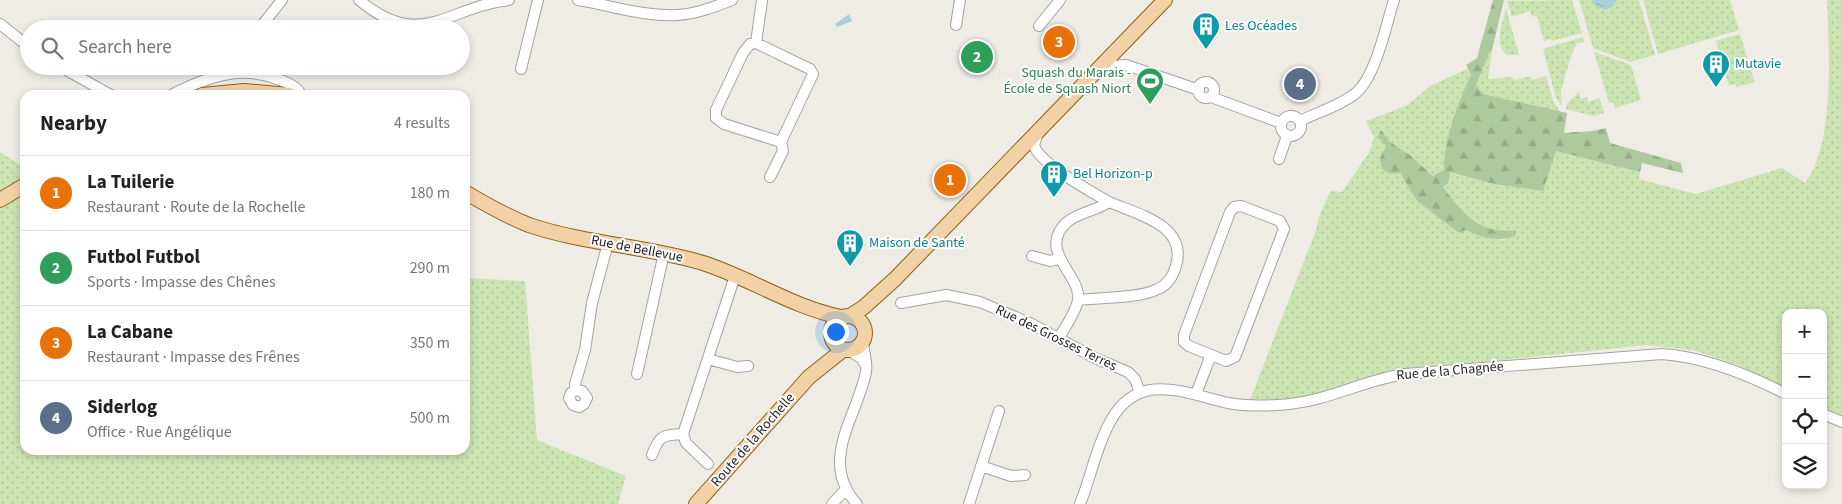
<!DOCTYPE html>
<html lang="en">
<head>
<meta charset="utf-8">
<style>
  body { margin:0; font-family:"Source Sans 3",sans-serif; background:#f2f2f2; color:#222 }
  .controls { position:absolute; right:15px; bottom:15px; display:grid; overflow:hidden; border-radius:10px; box-shadow:0 2px 8px #0003 }
  .controls button { width:45px; height:45px; display:grid; place-items:center; padding:0; border:0; border-bottom:1px solid #e0e0e0; background:#fff; color:#222; font:25px sans-serif }
  .you { position:absolute; left:835px; top:331px; width:18px; height:18px; margin:-12px; border:4px solid #fff; border-radius:50%; background:#1a73e8; box-shadow:0 0 0 8px #1a73e833 }
  .badge { display:grid; place-items:center; width:32px; height:32px; border-radius:50%; background:#ea580c; color:#fff; font-size:16px; font-weight:700 }
  .pin { position:absolute; translate:-50% -50%; border:2px solid #fff; box-shadow:0 1px 5px #0006 }
  .list { margin:0; padding:0; list-style:none }
  h2 { display:flex; justify-content:space-between; align-items:center; height:65px; margin:0; padding:0 20px; font-size:21px }
  h2 small { font-size:16px; font-weight:400; color:#767676 }
  .list li { display:grid; grid-template-columns:32px 1fr auto; gap:15px; align-items:center; box-sizing:border-box; height:75px; padding:0 20px; border-top:1px solid #e0e0e0 }
  .list b { display:block; font-size:19px; white-space:nowrap }
  .list p { margin:0; font-size:16px; white-space:nowrap; color:#767676 }
  .list em { font-size:16px; font-style:normal; color:#767676 }
  .icon { flex:none; width:28px; height:28px; fill:none; stroke:currentColor; stroke-width:2; stroke-linecap:round; stroke-linejoin:round }
  .map { position:relative; flex:none; width:1842px; height:504px; overflow:hidden }
  .search { position:absolute; background:#fff; box-shadow:0 2px 8px #0003; left:20px; top:20px; width:450px; height:55px; display:flex; align-items:center; gap:12px; box-sizing:border-box; padding:0 18px; border-radius:28px; color:#767676; font-size:19px }
  .panel { position:absolute; background:#fff; box-shadow:0 2px 8px #0003; left:20px; top:90px; width:450px; height:365px; border-radius:15px }
  .map>svg:first-child { display:block }
  .grass { fill:url(#grass-dots) }
  .forest { fill:url(#forest-firs) }
  .water { fill:url(#water-ripples) }
  .lines { fill:none; stroke-linecap:round; stroke-linejoin:round }
  .minor-casing { stroke:#a3a3a3; stroke-width:12 }
  .major-casing { stroke:#8c5f0f; stroke-width:16 }
  .minor { stroke:#fff; stroke-width:10 }
  .major { stroke:#f3d1a7; stroke-width:14 }
  .labels { text-anchor:middle; dominant-baseline:central; stroke-width:4; stroke-linejoin:round; paint-order:stroke }
  .culture-label { font-size:14px; fill:#0d838f; stroke:#fff; text-anchor:start }
  .leisure-label { font-size:14px; fill:#27864d; stroke:#fff; text-anchor:end }
  .street-label { font-size:14px; fill:#1f1f1f; stroke:#fff }
</style>
</head>
<body>
<div class="map">
<svg width="1842" height="504" viewBox="0 0 1842 504">
  <defs>
    <pattern id="grass-dots" width="8" height="8" patternUnits="userSpaceOnUse" patternTransform="scale(1.25)"><rect width="8" height="8" fill="#cbe4b1"/><path d="M2 2h.1M6 6h.1" fill="none" stroke="#aec398" stroke-width="1.8" stroke-linecap="round"/></pattern>
    <pattern id="forest-firs" width="22" height="20" patternUnits="userSpaceOnUse" patternTransform="scale(1.25)"><rect width="22" height="20" fill="#adca9f"/><path d="M5 1l3.5 6h-7zM16 11l3.5 6h-7z" fill="#94ad88"/></pattern>
    <pattern id="water-ripples" width="26" height="14" patternUnits="userSpaceOnUse" patternTransform="scale(1.25)"><rect width="26" height="14" fill="#abcfd8"/><path d="M2 4q2-2 4 0t4 0M15 11q2-2 4 0t4 0" fill="none" stroke="#93b1b9"/></pattern>
  </defs>
  <rect width="100%" height="100%" fill="#efece6"/>
  <path class="grass" d="M1572 0 1582 33 1552 41 1551 39 1544 41 1537 16 1532 17 1530 11 1512 17 1507 1Z
    M1579 0H1592L1596 6 1608 10 1617 0H1639L1655 55 1630 62 1593 48Z
    M1643 0H1730L1739 30 1658 54Z
    M1827 0H1842V418L1823 407V313H1786V388L1735 364 1693 350 1648 345 1483 362 1417 367 1389 371 1332 391 1288 400H1250L1316 230 1319 216 1331 191 1342 192 1370 151 1374 137 1366 121 1408 105 1430 86 1467 69 1471 75C1461 97 1443 146 1444 170L1433 176 1410 155 1390 142 1380 158 1400 173 1417 201 1459 233 1466 230 1476 235 1504 240 1516 230C1478 234 1465 215 1443 187L1449 172 1494 184H1504L1556 150 1640 172 1639 179 1696 194 1782 168 1805 183C1809 176 1814 170 1816 163 1833 119 1829 47 1827 0Z
    M1506 8 1519 55H1507C1493 44 1503 22 1506 8Z
    M1740 34 1755 82 1736 87 1735 84 1729 86 1716 41Z
    M1583 37 1584 42 1577 43 1572 53 1561 90 1562 107 1556 98 1543 49Z
    M1492 50 1488 79 1512 77 1514 80 1531 76 1532 80 1546 76 1554 103 1561 112 1483 94 1476 86 1489 53Z
    M1594 52 1631 65 1641 100 1615 108 1613 102 1609 103Z
    M1579 91 1581 99 1587 97 1588 102 1600 98 1604 113 1594 116 1566 109 1567 104Z
    M0 152 25 168V450H465V278L525 281 537 440 626 476 618 504H0Z"/>
  <path class="forest" d="M1493 0H1504L1492 50 1489 53 1476 86 1483 94 1567 113 1564 133C1580 131 1589 133 1606 128L1610 143 1681 163 1683 173 1642 163 1640 172 1556 151 1543 191 1494 184 1450 172 1448 183 1443 187C1465 215 1478 234 1516 230L1515 236C1499 242 1481 238 1466 230L1459 233 1417 201 1400 173 1391 174 1382 169 1380 158 1386 146 1378 137 1381 130 1390 142 1410 155 1433 176 1444 170C1443 142 1459 100 1471 75L1466 65 1477 58Z"/>
  <path class="water" d="M1592 0H1617L1613 6 1606 10 1596 6Z
    M849 14 852 21 837 27 835 24Z"/>
  <g class="lines">
    <g class="minor-casing">
      <path id="minor" d="M359 0C422 52 446 7 509 0
        M578 0C610 5 644 17 677 15 696 14 714 7 732 0
        M0 24 29 47
        M956 25 960 0
        M1039 26 1060 0
        M259 29 282 0
        M756 43 810 69 813 74 781 142 724 124 716 118V110L743 53 750 44Z
        M756 43 762 0
        M59 66 111 95
        M521 69 538 0
        M1098 73 1112 66 1126 65 1199 90
        M1198 90a8 8 0 1 1 16 0a8 8 0 1 1-16 0Z
        M171 95C207 77 241 64 280 80 288 83 298 87 301 95
        M1211 97 1281 123
        M1281 126a10 10 0 1 1 20 0a10 10 0 1 1-20 0Z
        M1300 121C1318 112 1340 106 1356 93 1376 76 1386 25 1394 0
        M1038 133 1034 145C1039 164 1092 192 1109 202
        M1279 159 1287 136
        M770 177 783 151 781 142
        M1241 206 1280 221 1284 229 1235 357 1226 361 1189 346 1184 342V335L1230 212 1234 207Z
        M1032 256 1050 261 1059 259
        M901 303 946 295 980 302 1032 324 1095 358 1128 372 1135 379 1140 393
        M1059 338C1065 327 1076 312 1078 300 1082 275 1036 251 1067 222 1079 212 1096 211 1109 202 1137 214 1188 225 1176 266 1173 276 1168 285 1158 289 1137 299 1102 297 1078 300
        M850 351 861 358 865 364
        M708 359 737 367 748 366
        M637 374 664 253
        M576 390 582 391 587 398 584 404 579 407 573 405 569 398 571 393 576 390 575 384 585 350 592 303 608 243
        M1196 394 1211 355
        M1823 414 1842 422
        M652 455C659 436 662 435 683 434
        M708 464 686 443 683 434 735 276
        M981 466 1011 476 1025 475
        M832 504 846 489
        M857 504C818 461 857 417 866 372 868 362 863 351 863 341
        M969 504 999 411
        M1080 504C1091 477 1096 447 1110 422 1138 370 1184 393 1228 403 1244 406 1260 406 1277 405 1326 403 1359 381 1405 374L1662 354C1704 357 1749 375 1786 394"/>
    </g>
    <g class="major-casing">
      <path id="major" d="M202 95 244 91 289 95
        M465 192C485 204 506 216 529 225 585 244 646 246 703 263 750 278 792 307 841 317
        M0 200 25 185
        M831 333a17 17 0 1 1 34 0a17 17 0 1 1-34 0Z
        M850 316 864 307 895 279 1165 0
        M696 504 809 377 843 350"/>
    </g>
    <use href="#minor" class="minor"/>
    <use href="#major" class="major"/>
  </g>
  <defs>
    <g id="building-pin" transform="scale(1.4375)"><path d="M0 17L-7.5 6A9.5 9.5 0 1 1 7.5 6Z" fill="#0f9aa8" stroke="#fff"/><path d="M-4-6H4V6H1V3H-1V6H-4ZM-2.5-4.3h1.7v1.8h-1.7ZM.8-4.3h1.7v1.8H.8ZM-2.5-1h1.7V.8h-1.7ZM.8-1h1.7V.8H.8Z" fill="#fff"/></g>
    <g id="stadium-pin" transform="scale(1.4375)"><path d="M0 17L-7.5 6A9.5 9.5 0 1 1 7.5 6Z" fill="#2e9e5b" stroke="#fff"/><path d="M0-5a6.5 5 0 1 0 0 10a6.5 5 0 1 0 0-10ZM-3.5-1.8h7v3.6h-7Z" fill="#fff"/></g>
  </defs>
  <g fill-rule="evenodd">
    <use href="#building-pin" x="1206" y="26"/>
    <use href="#building-pin" x="1716" y="64"/>
    <use href="#stadium-pin" x="1150" y="81"/>
    <use href="#building-pin" x="1054" y="174"/>
    <use href="#building-pin" x="850" y="243"/>
  </g>
  <g class="labels">
    <g class="culture-label">
      <text x="1225" y="26">Les Océades</text>
      <text x="1735" y="64">Mutavie</text>
      <text x="1073" y="174">Bel Horizon-p</text>
      <text x="869" y="243">Maison de Santé</text>
    </g>
    <g class="leisure-label">
      <text x="1131" y="73">Squash du Marais -<tspan x="1131" dy="16">École de Squash Niort</tspan></text>
    </g>
    <g class="street-label">
      <text transform="translate(637 249) rotate(11)">Rue de Bellevue</text>
      <text transform="translate(1056 338) rotate(26)">Rue des Grosses Terres</text>
      <text transform="translate(1450 371) rotate(-5)">Rue de la Chagnée</text>
      <text transform="translate(753 440) rotate(-49)">Route de la Rochelle</text>
    </g>
  </g>
</svg>
<div class="controls">
<button>+</button>
<button>−</button>
<button><svg class="icon" aria-label="locate" viewBox="0 0 24 24"><circle cx="12" cy="12" r="6"/><path d="M12 2v4M12 18v4M2 12h4M18 12h4"/></svg></button>
<button><svg class="icon" aria-label="layers" viewBox="0 0 24 24"><path d="M12 4l9 5-9 5-9-5zM3 14l9 5 9-5"/></svg></button>
</div>
<div class="you"></div>
<div class="pin badge" style="left:950px;top:180px;background:#e8710a">1</div>
<div class="pin badge" style="left:977px;top:57px;background:#2e9e5b">2</div>
<div class="pin badge" style="left:1059px;top:42px;background:#e8710a">3</div>
<div class="pin badge" style="left:1300px;top:84px;background:#5c6f8a">4</div>
<div class="search"><svg class="icon" aria-label="search" viewBox="0 0 24 24"><circle cx="10" cy="10" r="6"/><path d="M15 15l6 6"/></svg>Search here</div>
<section class="panel">
<h2>Nearby<small>4 results</small></h2>
<ul class="list">
<li><span class="badge" style="background:#e8710a">1</span><div><b>La Tuilerie</b><p>Restaurant · Route de la Rochelle</p></div><em>180 m</em></li>
<li><span class="badge" style="background:#2e9e5b">2</span><div><b>Futbol Futbol</b><p>Sports · Impasse des Chênes</p></div><em>290 m</em></li>
<li><span class="badge" style="background:#e8710a">3</span><div><b>La Cabane</b><p>Restaurant · Impasse des Frênes</p></div><em>350 m</em></li>
<li><span class="badge" style="background:#5c6f8a">4</span><div><b>Siderlog</b><p>Office · Rue Angélique</p></div><em>500 m</em></li>
</ul>
</section>
</div>
</body>
</html>
